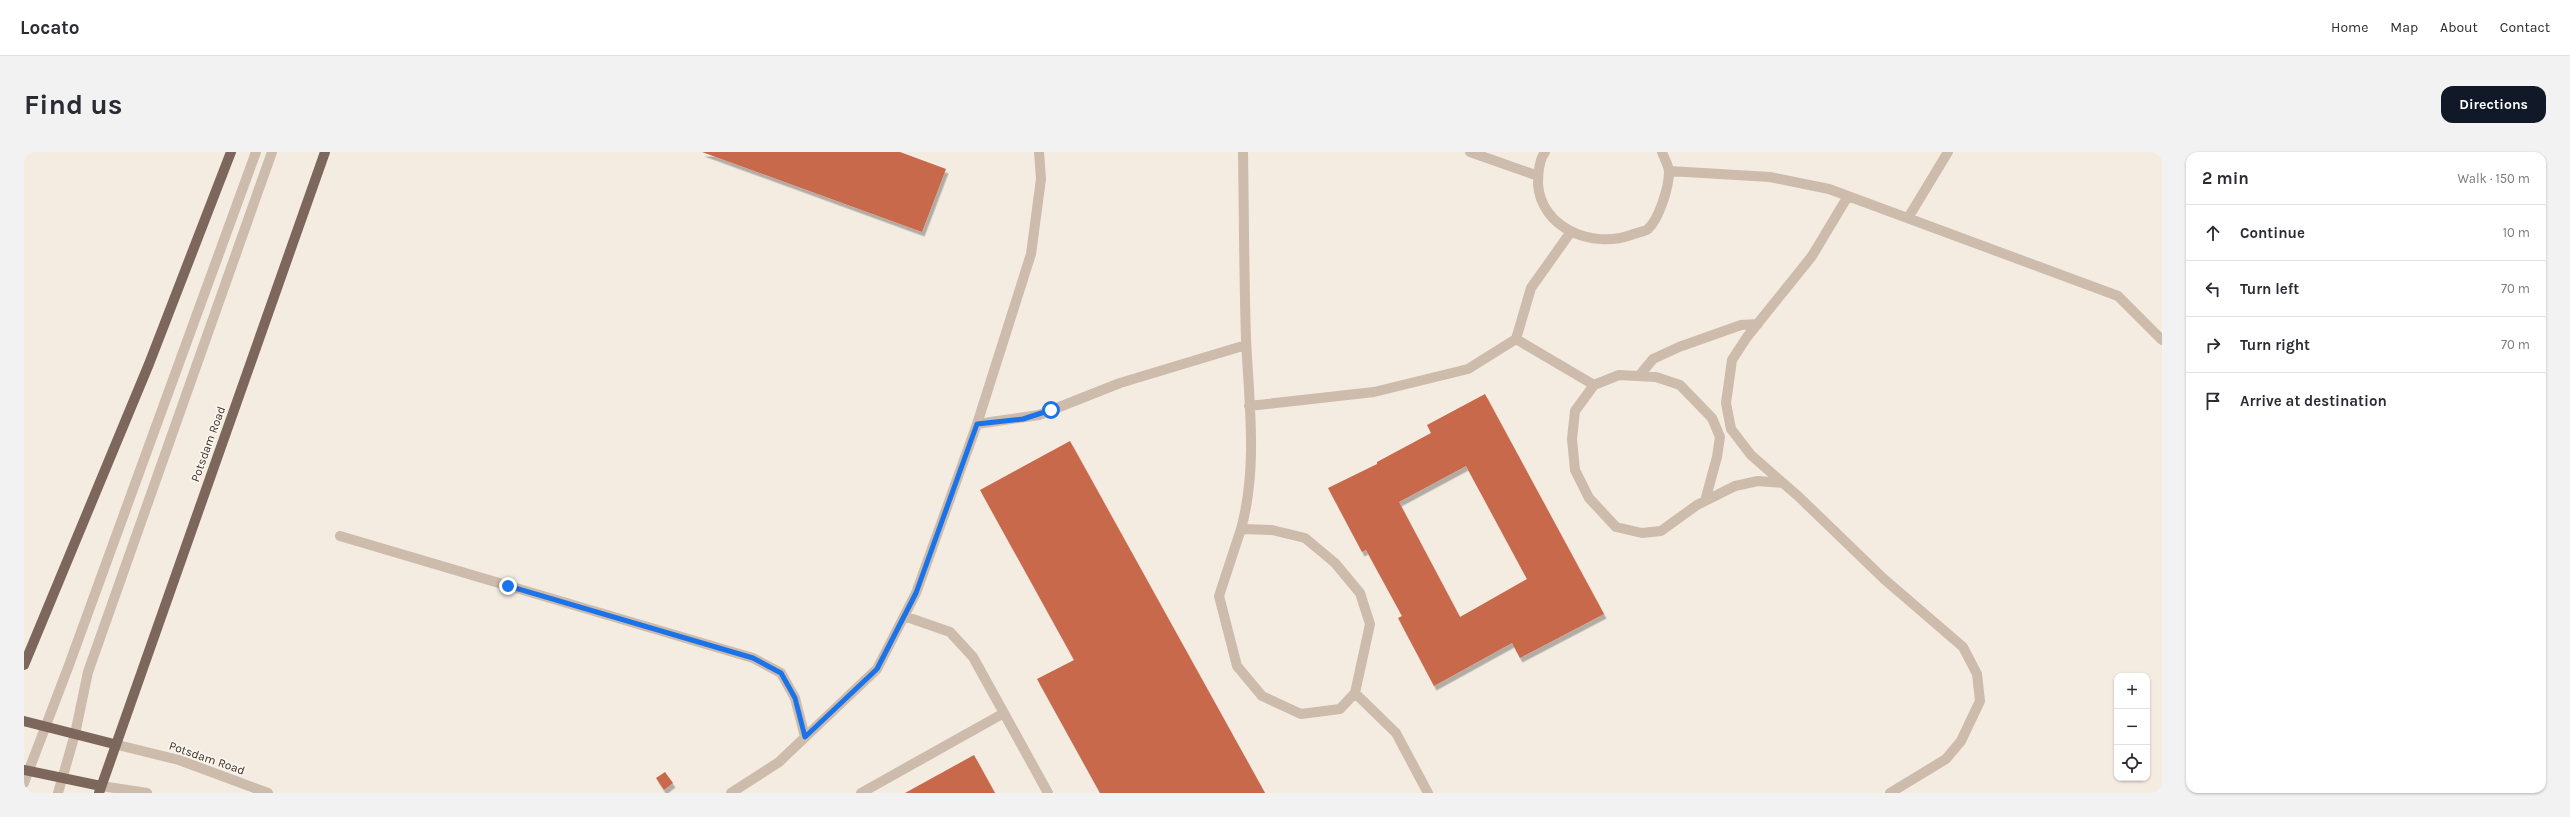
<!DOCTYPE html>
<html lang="en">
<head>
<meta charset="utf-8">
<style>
  body { margin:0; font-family:Karla,sans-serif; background:#f2f2f3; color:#2b2b33 }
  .controls { position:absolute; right:12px; bottom:12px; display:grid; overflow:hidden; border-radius:8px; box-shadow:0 1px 3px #0004 }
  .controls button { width:36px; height:36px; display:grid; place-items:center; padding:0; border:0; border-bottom:1px solid #e1e1e2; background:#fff; color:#2b2b33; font:20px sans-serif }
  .stop { position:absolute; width:12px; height:12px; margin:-9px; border:3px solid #1a73e8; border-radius:50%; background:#fff }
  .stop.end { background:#1a73e8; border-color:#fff; box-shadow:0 1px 4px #0008 }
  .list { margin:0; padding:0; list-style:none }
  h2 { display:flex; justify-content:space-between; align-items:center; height:52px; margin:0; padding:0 16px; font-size:17px }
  h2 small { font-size:13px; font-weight:400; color:#7c7c81 }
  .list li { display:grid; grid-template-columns:26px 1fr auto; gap:12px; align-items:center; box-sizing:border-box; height:56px; padding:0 16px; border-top:1px solid #e1e1e2 }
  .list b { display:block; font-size:15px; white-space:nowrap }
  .list em { font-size:13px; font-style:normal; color:#7c7c81 }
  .icon { flex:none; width:22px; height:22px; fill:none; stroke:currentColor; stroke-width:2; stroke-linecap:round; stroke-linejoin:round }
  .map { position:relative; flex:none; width:2138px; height:641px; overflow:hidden; border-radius:12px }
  header { display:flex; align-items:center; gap:24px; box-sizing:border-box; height:56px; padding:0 20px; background:#fff; border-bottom:1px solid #e1e1e2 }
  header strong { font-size:19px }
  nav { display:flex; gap:22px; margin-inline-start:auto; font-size:14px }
  .intro { display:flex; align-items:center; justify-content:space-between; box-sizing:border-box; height:96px; padding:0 24px }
  h1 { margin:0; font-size:28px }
  .button { padding:10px 18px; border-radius:12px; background:#111827; color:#fff; font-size:14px; font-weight:700 }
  main { display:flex; gap:24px; padding:0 24px }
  aside { flex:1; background:#fff; border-radius:12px; box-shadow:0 1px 3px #0004 }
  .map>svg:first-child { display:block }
  .building { fill:#c8694b; fill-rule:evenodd; filter:url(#shadow) }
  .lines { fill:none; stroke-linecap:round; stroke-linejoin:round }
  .lane { stroke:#cdbbac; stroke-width:10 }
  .primary { stroke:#7d675c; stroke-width:10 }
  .route { stroke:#1a73e8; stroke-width:5 }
  .labels { text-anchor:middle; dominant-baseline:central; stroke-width:3.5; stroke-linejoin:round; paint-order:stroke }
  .street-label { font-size:12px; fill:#3b302b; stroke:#fbf5ee }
</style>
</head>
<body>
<header>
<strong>Locato</strong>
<nav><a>Home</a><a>Map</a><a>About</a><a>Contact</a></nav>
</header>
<div class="intro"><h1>Find us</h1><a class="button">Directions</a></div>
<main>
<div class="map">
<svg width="2138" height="641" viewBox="0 0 2138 641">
  <defs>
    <filter id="shadow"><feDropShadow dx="2.5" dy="4.5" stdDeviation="0" flood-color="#0004"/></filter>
  </defs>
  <rect width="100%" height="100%" fill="#f4ebe1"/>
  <path class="building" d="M678 0H876L922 17 898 80Z
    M1461 242 1580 462 1496 506 1488 491 1410 534 1374 466 1378 464 1342 398 1338 400 1304 336 1353 312V310L1407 281 1403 273ZM1442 314 1503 427 1436 465 1375 350Z
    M1046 289 1241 641H1076L1013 527 1050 508 956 338Z
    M950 603 971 641H881Z
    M641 620 649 631 640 638 632 626Z"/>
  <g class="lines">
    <path class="lane" d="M1446 0 1514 24
      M1521 0C1515 8 1514 23 1514 32 1517 76 1568 97 1607 83 1611 81 1620 80 1624 77 1635 67 1645 35 1645 20 1645 14 1640 6 1638 0
      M1645 19 1746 25 1805 37 2094 144 2138 188
      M1824 44 1788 104 1723 185 1708 208 1702 251 1707 277 1727 303 1774 344 1860 427 1939 495 1953 522 1956 549 1937 589 1922 607 1866 641
      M1884 66 1924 0
      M1492 187 1570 233
      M1615 224 1629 207 1655 195 1717 173 1734 172
      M1225 254 1350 240 1444 217 1492 187 1507 136 1546 81
      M953 272 1015 263 1096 231 1222 193
      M1681 349 1693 305 1696 285 1688 266 1656 233 1632 225 1595 223 1570 233 1551 259 1548 287 1551 318 1565 346 1592 375 1618 381 1637 379 1673 353 1711 334 1734 329 1759 331
      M1217 377 1248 378 1281 386 1311 411 1336 441 1346 472 1331 541 1316 557 1277 562 1238 544 1213 514 1195 444Z
      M1217 377C1234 316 1225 250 1222 187 1220 125 1220 62 1219 0
      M316 384 729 506 757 521 771 546 781 585
      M880 464 926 480 949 505 1024 641
      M1331 541 1372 581 1404 641
      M90 592 155 608 244 641
      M0 631 45 513 232 0
      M77 634 123 641
      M34 641 51 582 64 520 248 0
      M707 641 755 610 853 517 892 441 953 272 1007 102 1017 27 1015 0
      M837 641 980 561"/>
    <path class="primary" d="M0 513 125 212 207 0
      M0 569 90 592
      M0 618 77 634
      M75 641 301 0"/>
  </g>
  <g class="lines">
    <path class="route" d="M484 434 729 506 757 521 771 546 781 585 853 517 892 441 953 272 999 267 1027 258"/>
  </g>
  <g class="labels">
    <g class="street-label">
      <text transform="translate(184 292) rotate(-70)">Potsdam Road</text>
      <text transform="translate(183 606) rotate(19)">Potsdam Road</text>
    </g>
  </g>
</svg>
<div class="controls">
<button>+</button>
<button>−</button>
<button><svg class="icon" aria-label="locate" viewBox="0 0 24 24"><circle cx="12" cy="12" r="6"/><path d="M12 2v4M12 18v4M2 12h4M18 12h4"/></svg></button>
</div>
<div class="stop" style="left:1027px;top:258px"></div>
<div class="stop end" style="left:484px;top:434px"></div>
</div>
<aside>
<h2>2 min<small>Walk · 150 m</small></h2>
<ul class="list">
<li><svg class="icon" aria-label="ahead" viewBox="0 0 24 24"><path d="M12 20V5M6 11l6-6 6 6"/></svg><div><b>Continue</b></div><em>10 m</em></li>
<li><svg class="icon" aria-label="left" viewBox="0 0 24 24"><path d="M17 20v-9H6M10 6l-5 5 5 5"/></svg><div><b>Turn left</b></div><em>70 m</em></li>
<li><svg class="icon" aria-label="right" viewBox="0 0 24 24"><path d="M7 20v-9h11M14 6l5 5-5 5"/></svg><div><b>Turn right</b></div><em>70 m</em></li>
<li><svg class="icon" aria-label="arrive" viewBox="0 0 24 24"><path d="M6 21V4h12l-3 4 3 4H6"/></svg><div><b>Arrive at destination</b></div></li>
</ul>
</aside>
</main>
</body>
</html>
